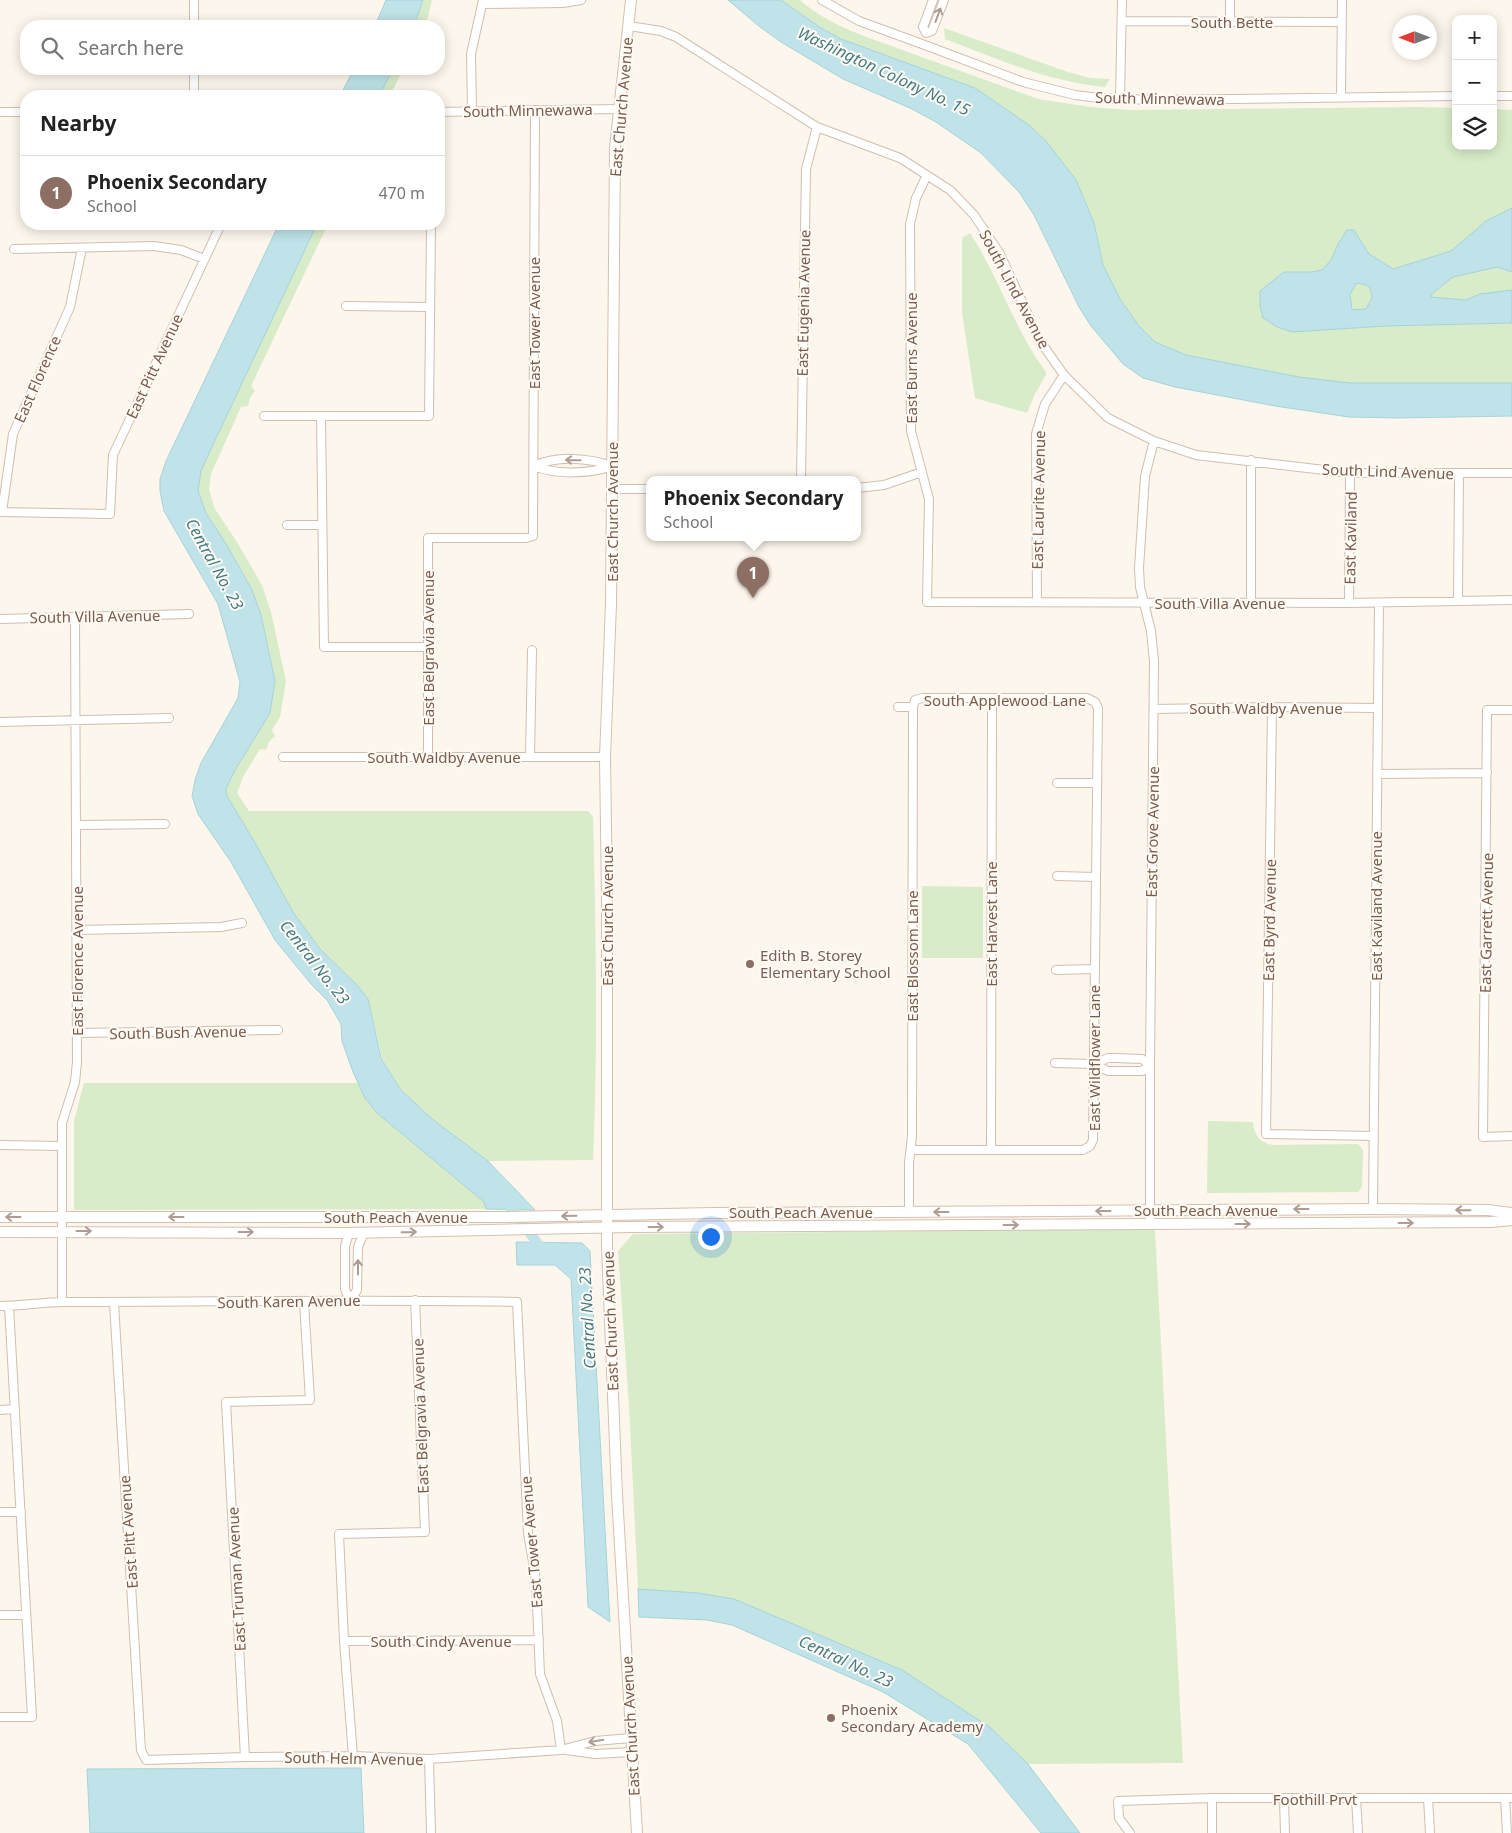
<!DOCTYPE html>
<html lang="en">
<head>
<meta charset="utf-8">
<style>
  body { margin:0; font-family:"Noto Sans",sans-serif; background:#f6f6f6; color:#222 }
  .controls { position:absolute; right:15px; top:15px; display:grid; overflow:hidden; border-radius:10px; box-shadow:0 2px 12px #0003 }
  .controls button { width:45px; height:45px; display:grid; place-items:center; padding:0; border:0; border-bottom:1px solid #e0e0e0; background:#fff; color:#222; font:25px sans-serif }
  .compass { position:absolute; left:1392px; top:15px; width:45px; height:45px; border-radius:50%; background:#fff; box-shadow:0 2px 12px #0003; rotate:270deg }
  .you { position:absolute; left:710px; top:1236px; width:18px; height:18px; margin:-12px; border:4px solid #fff; border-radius:50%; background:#1a73e8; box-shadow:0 0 0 8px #1a73e833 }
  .badge { display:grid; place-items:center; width:32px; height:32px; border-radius:50%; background:#7c3aed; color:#fff; font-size:16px; font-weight:700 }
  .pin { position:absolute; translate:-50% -41px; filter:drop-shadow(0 1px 2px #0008) }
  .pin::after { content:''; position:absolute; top:26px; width:18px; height:15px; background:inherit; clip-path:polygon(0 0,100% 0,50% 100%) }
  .popup { position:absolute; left:646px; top:476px; width:215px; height:65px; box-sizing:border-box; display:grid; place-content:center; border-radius:10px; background:#fff; filter:drop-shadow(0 1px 4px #0005); font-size:16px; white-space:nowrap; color:#767676 }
  .popup b { font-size:19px; color:#222 }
  .popup::after { content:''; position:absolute; left:50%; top:100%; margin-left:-10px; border:10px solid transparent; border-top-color:#fff }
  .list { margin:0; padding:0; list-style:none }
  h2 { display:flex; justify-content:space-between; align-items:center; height:65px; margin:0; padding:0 20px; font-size:21px }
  h2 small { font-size:16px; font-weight:400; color:#767676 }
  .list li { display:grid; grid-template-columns:32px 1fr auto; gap:15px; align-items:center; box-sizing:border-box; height:75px; padding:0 20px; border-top:1px solid #e0e0e0 }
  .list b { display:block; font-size:19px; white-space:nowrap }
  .list p { margin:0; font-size:16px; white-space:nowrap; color:#767676 }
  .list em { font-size:16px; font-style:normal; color:#767676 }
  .icon { flex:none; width:28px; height:28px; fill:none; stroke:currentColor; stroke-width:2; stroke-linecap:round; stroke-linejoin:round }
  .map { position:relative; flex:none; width:1512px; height:1833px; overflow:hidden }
  .search { position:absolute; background:#fff; box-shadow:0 2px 12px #0003; left:20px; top:20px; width:425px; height:55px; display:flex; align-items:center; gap:12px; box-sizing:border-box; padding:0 18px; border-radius:20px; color:#767676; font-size:19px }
  .panel { position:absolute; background:#fff; box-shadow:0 2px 12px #0003; left:20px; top:90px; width:425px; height:140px; border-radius:20px }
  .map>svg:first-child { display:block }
  .green { fill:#d8ecc9 }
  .water { fill:#bfe3e8; stroke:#a5d3da; fill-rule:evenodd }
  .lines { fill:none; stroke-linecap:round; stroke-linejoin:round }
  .canal { stroke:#bfe3e8; stroke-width:10 }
  .street-casing { stroke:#d1beb0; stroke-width:10 }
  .secondary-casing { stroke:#d6c0b0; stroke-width:12 }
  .street { stroke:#fff; stroke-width:8 }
  .secondary { stroke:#fff; stroke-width:10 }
  .oneway { stroke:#af9d94 }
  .education-dot { fill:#8d6e63; stroke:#fffaf3; stroke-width:2 }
  .labels { text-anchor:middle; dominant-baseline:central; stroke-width:4; stroke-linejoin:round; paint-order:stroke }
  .street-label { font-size:15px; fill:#7a5c4d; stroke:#fffaf3 }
  .education-label { font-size:15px; fill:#785e54; stroke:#fffaf3; text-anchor:start }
  .water-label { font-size:16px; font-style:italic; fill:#437c86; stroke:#fffaf3 }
</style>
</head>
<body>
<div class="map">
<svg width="1512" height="1833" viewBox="0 0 1512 1833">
  <rect width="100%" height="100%" fill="#fdf6ec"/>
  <path class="green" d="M423 0H432L428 17 424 26H414Z
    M781 0H800C818 16 839 26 861 35L1038 99 1091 107 1130 110 1419 107 1456 108V146H1493V109L1512 110V383H1350L1299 377 1186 355 1155 342 1139 326 1120 299 1103 265 1094 223 1076 180 1046 141 1029 125 975 88 841 39 821 28Z
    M944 28 1068 72 1090 78 1110 79 1105 87C1050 82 997 59 945 39Z
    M393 69H403L390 96H379Z
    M317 224H328L251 386 255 391 250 398 248 406 241 407 211 474 209 490 215 509 237 542 262 585 271 612 286 681 280 717 272 730 275 736 269 742 266 750 260 749 244 775 237 793 249 811H588L593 817C596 931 598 1045 593 1160L488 1161 432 1119 400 1089 382 1058 368 999 358 986 320 949 293 912 254 841 227 796 226 789 235 770 270 713 275 681 268 646 252 590 228 547 206 513 198 491 201 471 245 374Z
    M970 233C999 277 1014 329 1046 372V375L1035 394 1027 413 975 398 962 313V238Z
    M922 886 983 887V958H922Z
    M84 1083H359L365 1098 377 1113 484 1202 486 1209 74 1210V1121Z
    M1208 1121 1253 1122C1254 1135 1260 1143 1273 1145L1358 1144 1363 1150 1362 1187 1358 1192 1207 1193Z
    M1155 1229 1183 1763 1028 1764 991 1728 902 1670 734 1599 698 1593 638 1589 629 1405 618 1251 633 1234Z"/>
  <path class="water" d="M386 0H423L414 26H375Z
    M728 0H781L821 28 841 39 975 88 1029 125 1046 141 1076 180 1094 223 1103 265 1120 299 1139 326 1155 342 1186 355 1299 377 1350 383H1512V416L1399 418 1349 417 1275 406 1175 387 1143 378 1123 364 1091 326 1079 307 1034 215 1019 192 981 153 936 122 912 109 843 79 781 42 760 27Z
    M354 69H393L379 96H340Z
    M1512 208V272L1497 267 1453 277 1432 294 1431 297 1466 300 1480 294 1512 290V323L1385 326 1292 332 1277 327 1263 318 1260 306V291L1284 272H1312L1322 270 1331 260 1338 244 1347 230H1354L1369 254 1393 269 1451 251 1486 221ZM1357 283 1366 285 1370 288 1372 298 1366 309 1352 310 1350 294Z
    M279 224H317L211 449 201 471 198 491 206 513 228 547 252 590 261 615 275 681 270 713 235 770 226 789 227 796 254 841 293 912 320 949 358 986 368 999 381 1058 400 1089 432 1119 488 1161 535 1210 486 1209 484 1202 377 1113 365 1098 353 1072 342 1041 341 1024 327 1000 311 984 275 940 231 862 198 814 192 796 195 780 201 763 238 698 240 682 218 604 164 511 160 491V479L166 461Z
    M516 1242 582 1243 590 1251 610 1622 588 1607 571 1279 555 1265H517Z
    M638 1589 698 1593 734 1599 902 1670 991 1728 1028 1764 1080 1833H1041L968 1744 883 1692 732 1625 707 1620 639 1617Z
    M361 1768 364 1833H90L87 1769Z"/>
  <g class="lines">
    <path class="canal" d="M504 1200 539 1245 549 1250"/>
    <g class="street-casing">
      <path id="street" d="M194 0V26
        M822 0 859 21 922 44 1023 82 1075 95 1099 98 1151 100 1456 96
        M933 0 923 27 926 33 932 31 944 0
        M482 4 563 3 581 0
        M1122 21 1341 22
        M1230 22V0
        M629 26 661 31 676 37 817 127 900 158 950 190 974 215 1000 254 1040 341 1064 375 1108 418 1154 441 1196 455 1350 473H1512
        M194 96V69
        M1493 96H1512
        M1341 97 1342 0
        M1120 99 1122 0
        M472 111 471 54 483 0
        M0 112H26
        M439 112 618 109
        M927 175 916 198 910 224 911 431 929 499 927 602 1349 603 1512 600
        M14 249 154 246 181 250 204 259
        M346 306 430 307
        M264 416H429L431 224
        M321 416 324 647H428
        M534 466C557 455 589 458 612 466
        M534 466C555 475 590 474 612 466
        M801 479 806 169 817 127
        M857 488 884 485 922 472
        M612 489H649
        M0 512 110 514 113 455 221 224
        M2 512 13 434 70 307 82 248
        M287 525H322
        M1458 601 1459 473
        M1037 602 1036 434 1045 404 1064 375
        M1251 602V460
        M1349 603 1350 473
        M0 619 189 614
        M898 707H913
        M1272 707 1266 1134 1374 1136
        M1154 709 1272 707 1378 708
        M1512 710H1487L1483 1137 1512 1136
        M0 722 169 718
        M283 757H605
        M428 757V538H526L533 536 535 110
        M530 757 532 650
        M1377 774 1487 773
        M1057 783H1097
        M77 825 165 824
        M1057 876 1096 877
        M78 930 221 927 242 923
        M1056 970 1094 969
        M77 1033 278 1030
        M1055 1063 1094 1064 1108 1058H1116L1142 1059 1150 1065 1142 1071H1108L1094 1064
        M0 1145 61 1146
        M991 1150 992 698
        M1373 1209 1379 603
        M909 1212V1163L912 1136 913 707 915 700 923 698H1087L1095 702 1098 708 1093 1140 1090 1146 1083 1150H911
        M1150 1224V1065L1154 661 1151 631 1140 587 1139 568 1145 476 1154 441
        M349 1233 345 1246V1289L350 1301
        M350 1301 357 1290 358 1247 364 1233
        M62 1302V1123L75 1082 77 1062 75 617
        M114 1303 141 1750 146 1760 245 1757 353 1756 429 1759 561 1750 595 1741 631 1738
        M0 1306C22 1306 43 1302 65 1302 215 1302 366 1299 517 1302L528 1533 536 1580 540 1674 557 1721 561 1750
        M0 1410 15 1409
        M0 1512H21
        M0 1615H26
        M344 1641 539 1640
        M0 1717H32L9 1306
        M566 1750 596 1754 632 1752
        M353 1756 344 1641 339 1534 425 1532 415 1300
        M245 1757 226 1402 310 1400 304 1302
        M429 1759 431 1833
        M1212 1798V1833
        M1356 1798 1358 1833
        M1428 1798 1430 1833
        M1505 1798 1507 1833
        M1284 1799 1285 1833
        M1130 1833 1119 1818 1118 1801 1212 1798H1512"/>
    </g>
    <g class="secondary-casing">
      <path id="secondary" d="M631 0 615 148 611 604 605 757 607 896V1246L617 1495 637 1833
        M0 1217H504L715 1213 1373 1209 1488 1210 1512 1213
        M0 1232 349 1233 630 1227 1491 1222 1512 1220"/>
    </g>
    <use href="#street" class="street"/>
    <use href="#secondary" class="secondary"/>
  </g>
  <defs><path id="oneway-shaft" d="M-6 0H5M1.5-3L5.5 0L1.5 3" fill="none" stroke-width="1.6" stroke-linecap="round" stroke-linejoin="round" transform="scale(1.25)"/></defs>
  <g class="oneway">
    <use href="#oneway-shaft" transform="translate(938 15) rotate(-70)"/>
    <use href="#oneway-shaft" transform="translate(573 460) rotate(-179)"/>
    <use href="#oneway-shaft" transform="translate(1301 1209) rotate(180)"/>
    <use href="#oneway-shaft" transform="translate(1463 1210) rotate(-179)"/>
    <use href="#oneway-shaft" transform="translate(1103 1211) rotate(180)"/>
    <use href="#oneway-shaft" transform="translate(941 1212) rotate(180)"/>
    <use href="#oneway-shaft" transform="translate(569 1216) rotate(179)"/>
    <use href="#oneway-shaft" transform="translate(13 1217) rotate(180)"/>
    <use href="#oneway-shaft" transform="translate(176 1217) rotate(180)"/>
    <use href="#oneway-shaft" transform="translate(1406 1223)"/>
    <use href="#oneway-shaft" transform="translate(1243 1224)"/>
    <use href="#oneway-shaft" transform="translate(1011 1225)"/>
    <use href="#oneway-shaft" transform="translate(656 1227)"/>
    <use href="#oneway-shaft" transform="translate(84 1231)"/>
    <use href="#oneway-shaft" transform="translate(246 1232)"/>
    <use href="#oneway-shaft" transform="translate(409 1232) rotate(-1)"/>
    <use href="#oneway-shaft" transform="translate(358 1267) rotate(-90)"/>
    <use href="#oneway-shaft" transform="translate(596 1741) rotate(171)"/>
  </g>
  <g class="education-dot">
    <circle cx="750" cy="964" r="5"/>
    <circle cx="831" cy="1718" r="5"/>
  </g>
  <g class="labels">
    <g class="street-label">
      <text x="1232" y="22">South Bette</text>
      <text transform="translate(1160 98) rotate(1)">South Minnewawa</text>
      <text transform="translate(621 107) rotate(-85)">East Church Avenue</text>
      <text transform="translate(528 110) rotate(-1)">South Minnewawa</text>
      <text transform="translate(1015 289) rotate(62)">South Lind Avenue</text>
      <text transform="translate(803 303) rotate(-89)">East Eugenia Avenue</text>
      <text transform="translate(534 323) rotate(-90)">East Tower Avenue</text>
      <text transform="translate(911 358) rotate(-90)">East Burns Avenue</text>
      <text transform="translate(154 366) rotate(-65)">East Pitt Avenue</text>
      <text transform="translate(37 379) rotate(-66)">East Florence</text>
      <text transform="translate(1388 471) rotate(2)">South Lind Avenue</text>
      <text transform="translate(1038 500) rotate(-89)">East Laurite Avenue</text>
      <text transform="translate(612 512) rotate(-90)">East Church Avenue</text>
      <text transform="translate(1350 538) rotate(-89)">East Kaviland</text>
      <text x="1220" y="603">South Villa Avenue</text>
      <text transform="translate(95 616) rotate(-1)">South Villa Avenue</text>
      <text transform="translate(428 648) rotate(-90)">East Belgravia Avenue</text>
      <text x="1005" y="700">South Applewood Lane</text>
      <text x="1266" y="708">South Waldby Avenue</text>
      <text x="444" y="757">South Waldby Avenue</text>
      <text transform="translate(1152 832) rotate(-89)">East Grove Avenue</text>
      <text transform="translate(1376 906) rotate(-90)">East Kaviland Avenue</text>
      <text transform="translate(607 916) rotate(-90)">East Church Avenue</text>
      <text transform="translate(1269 920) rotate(-89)">East Byrd Avenue</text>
      <text transform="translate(1486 923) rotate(-89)">East Garrett Avenue</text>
      <text transform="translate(991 924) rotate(-90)">East Harvest Lane</text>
      <text transform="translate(912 956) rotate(-90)">East Blossom Lane</text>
      <text transform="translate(77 961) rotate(-90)">East Florence Avenue</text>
      <text transform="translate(178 1032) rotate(-1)">South Bush Avenue</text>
      <text transform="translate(1094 1058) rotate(-90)">East Wildflower Lane</text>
      <text x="1206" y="1210">South Peach Avenue</text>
      <text x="801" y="1212">South Peach Avenue</text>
      <text x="396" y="1217">South Peach Avenue</text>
      <text transform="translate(289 1301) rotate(-1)">South Karen Avenue</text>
      <text transform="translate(610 1321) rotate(-92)">East Church Avenue</text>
      <text transform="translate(420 1416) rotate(-92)">East Belgravia Avenue</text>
      <text transform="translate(128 1532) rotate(-94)">East Pitt Avenue</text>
      <text transform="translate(531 1542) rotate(-95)">East Tower Avenue</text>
      <text transform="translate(236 1579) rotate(-93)">East Truman Avenue</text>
      <text x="441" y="1641">South Cindy Avenue</text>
      <text transform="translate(630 1726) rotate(-93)">East Church Avenue</text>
      <text transform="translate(354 1758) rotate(1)">South Helm Avenue</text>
      <text x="1315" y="1799">Foothill Prvt</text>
    </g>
    <g class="education-label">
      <text x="760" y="955">Edith B. Storey<tspan x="760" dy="17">Elementary School</tspan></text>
      <text x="841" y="1709">Phoenix<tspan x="841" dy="17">Secondary Academy</tspan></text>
    </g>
    <g class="water-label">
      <text transform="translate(884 71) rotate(25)">Washington Colony No. 15</text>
      <text transform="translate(215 564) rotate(61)">Central No. 23</text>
      <text transform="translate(315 962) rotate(52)">Central No. 23</text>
      <text transform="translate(587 1318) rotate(-93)">Central No. 23</text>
      <text transform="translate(846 1661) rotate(25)">Central No. 23</text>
    </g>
  </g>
</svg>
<div class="controls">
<button>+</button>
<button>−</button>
<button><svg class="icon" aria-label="layers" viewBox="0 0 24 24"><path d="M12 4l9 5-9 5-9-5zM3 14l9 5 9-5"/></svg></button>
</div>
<svg class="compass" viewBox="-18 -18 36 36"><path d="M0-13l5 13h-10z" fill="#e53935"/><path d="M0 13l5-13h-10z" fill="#767676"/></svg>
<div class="you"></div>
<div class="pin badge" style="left:753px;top:598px;background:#8d6e63">1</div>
<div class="popup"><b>Phoenix Secondary</b>School</div>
<div class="search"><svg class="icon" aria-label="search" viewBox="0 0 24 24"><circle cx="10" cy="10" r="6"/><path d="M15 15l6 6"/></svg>Search here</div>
<section class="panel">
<h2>Nearby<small></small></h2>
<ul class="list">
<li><span class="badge" style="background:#8d6e63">1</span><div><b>Phoenix Secondary</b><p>School</p></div><em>470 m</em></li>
</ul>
</section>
</div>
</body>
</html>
